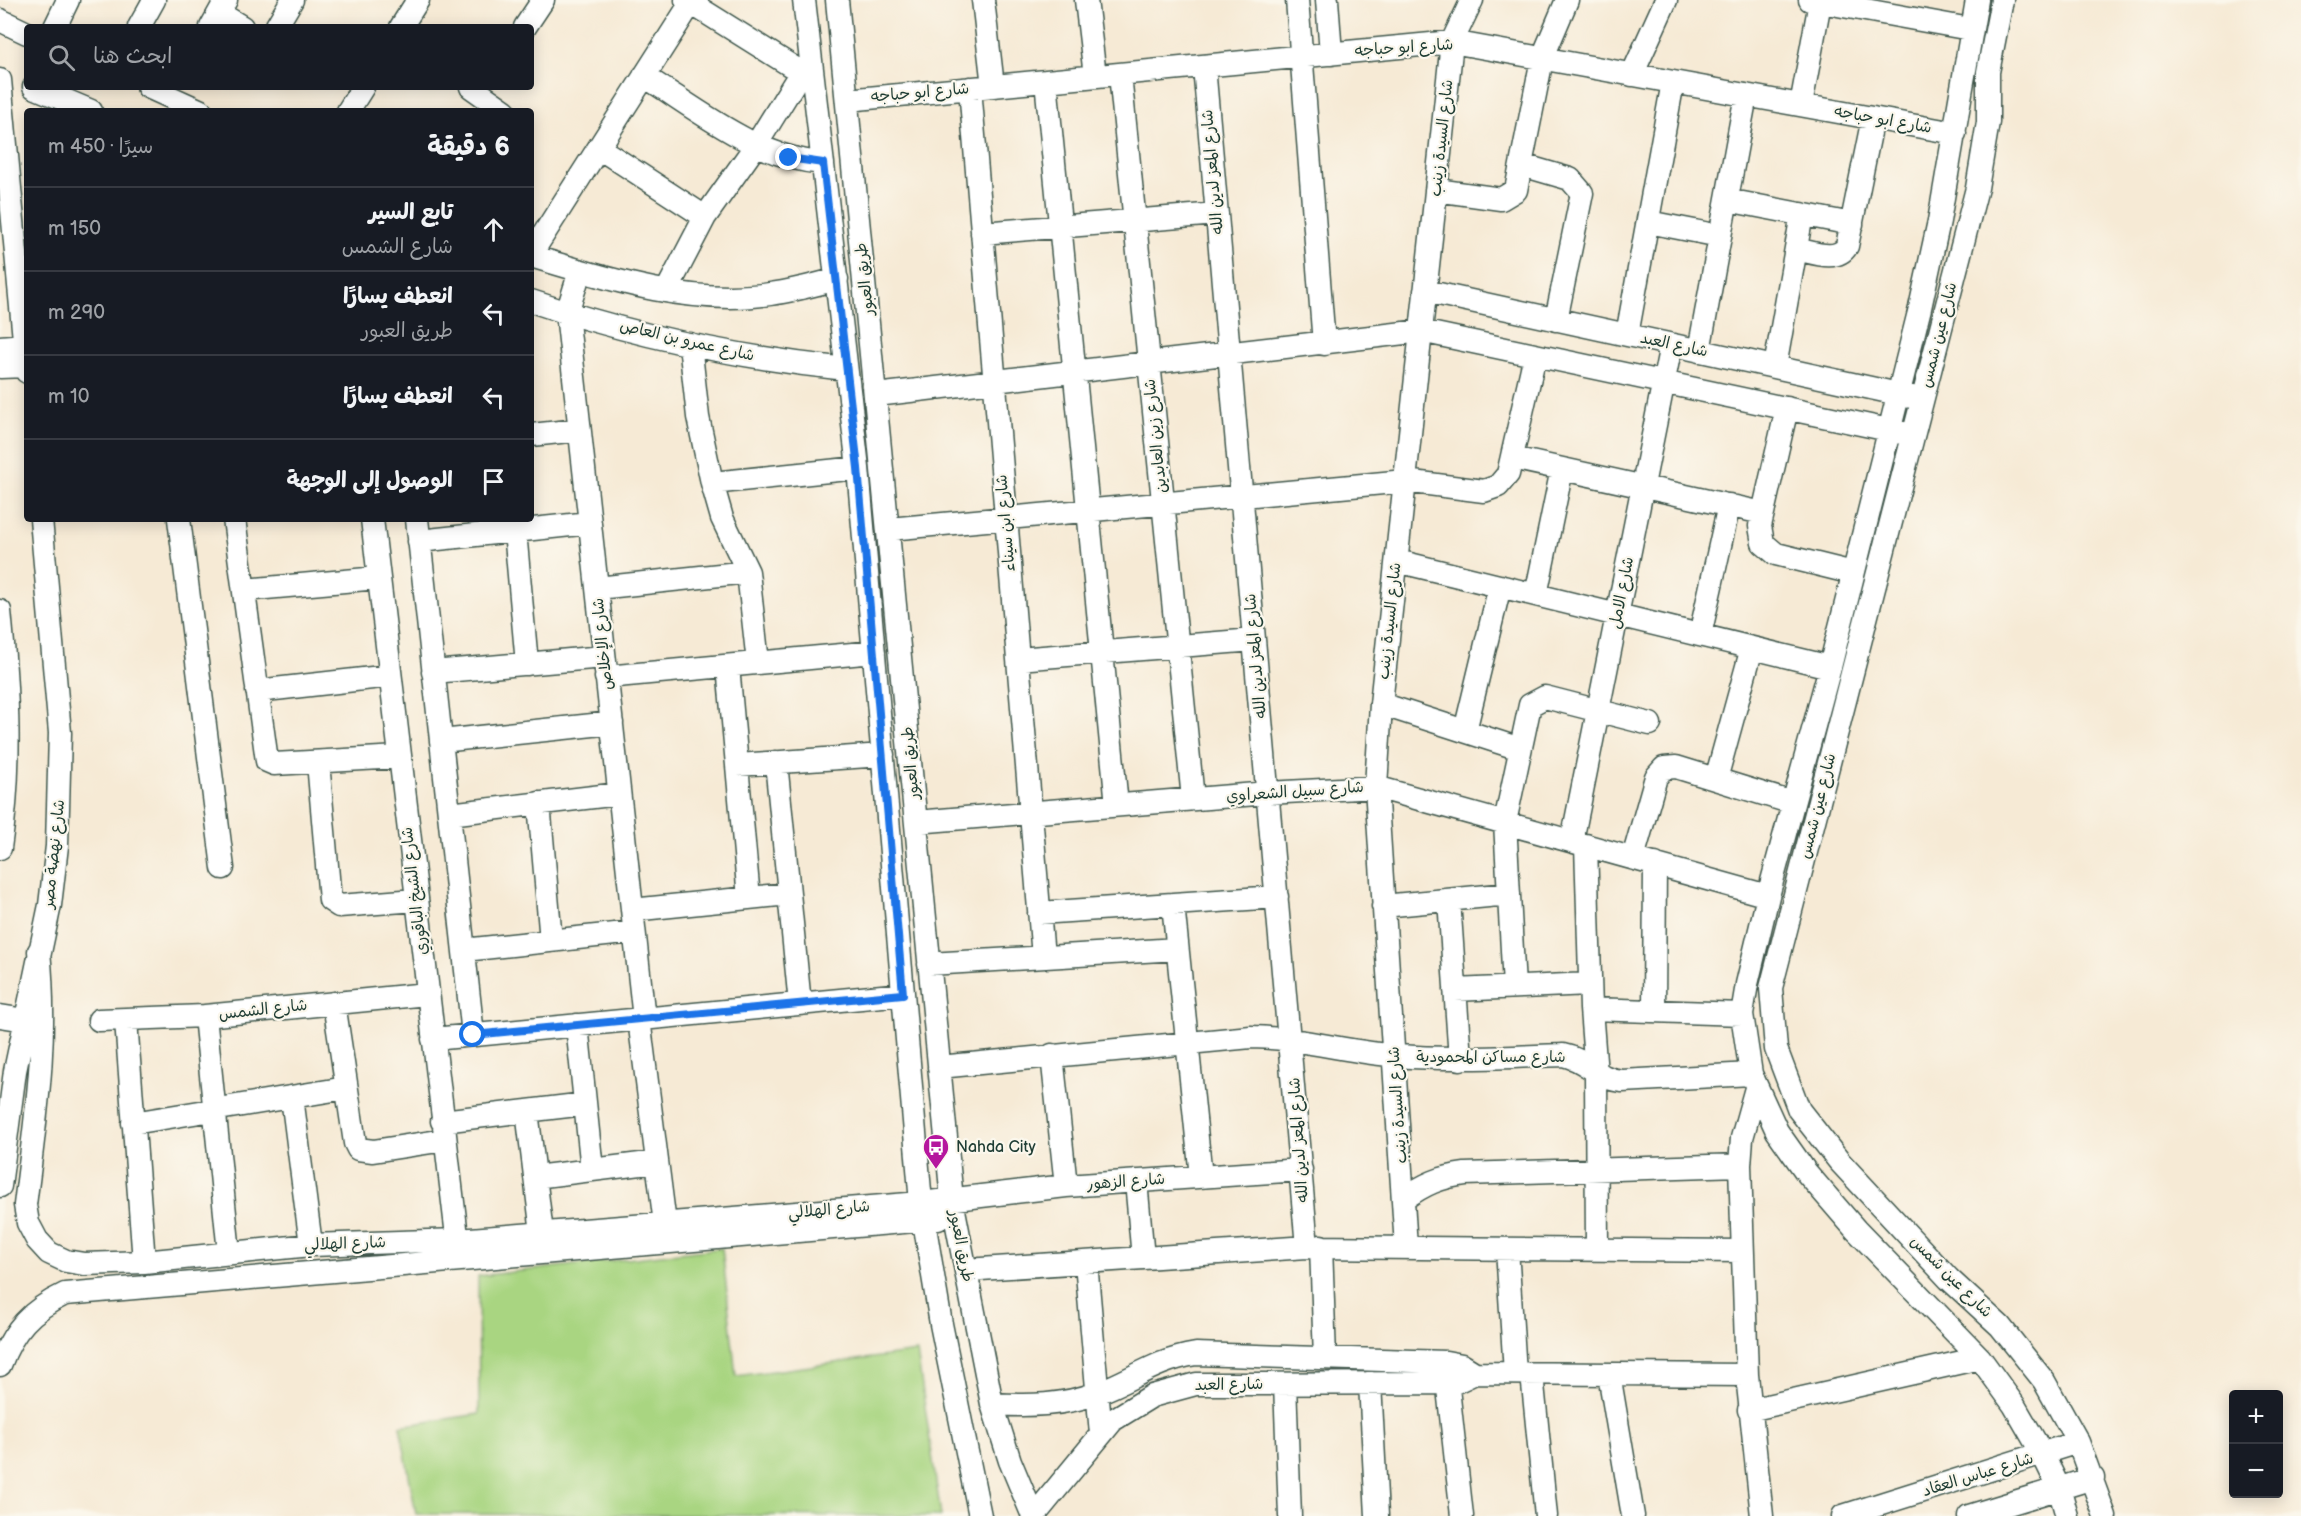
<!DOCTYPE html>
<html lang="ar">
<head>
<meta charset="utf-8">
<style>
  body { margin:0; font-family:"Balsamiq Sans","Playpen Sans Arabic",sans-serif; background:#20242c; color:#f1f3f6; direction:rtl }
  .controls { position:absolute; right:18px; bottom:18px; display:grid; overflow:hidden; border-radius:6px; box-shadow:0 3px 15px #0003 }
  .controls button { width:54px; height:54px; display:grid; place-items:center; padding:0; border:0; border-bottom:2px solid #363941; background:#171b24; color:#f1f3f6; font:30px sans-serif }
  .stop { position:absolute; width:18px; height:18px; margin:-14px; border:4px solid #1a73e8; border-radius:50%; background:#fff }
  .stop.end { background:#1a73e8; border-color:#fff; box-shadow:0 2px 6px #0008 }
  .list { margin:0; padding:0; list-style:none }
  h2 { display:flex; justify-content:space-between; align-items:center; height:78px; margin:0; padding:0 24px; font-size:26px }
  h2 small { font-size:20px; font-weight:400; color:#9ea1a6 }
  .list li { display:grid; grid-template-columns:39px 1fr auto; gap:18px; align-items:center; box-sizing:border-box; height:84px; padding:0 24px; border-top:2px solid #363941 }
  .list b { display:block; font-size:22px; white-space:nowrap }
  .list p { margin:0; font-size:20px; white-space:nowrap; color:#9ea1a6 }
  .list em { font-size:20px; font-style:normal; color:#9ea1a6 }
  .icon { flex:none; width:33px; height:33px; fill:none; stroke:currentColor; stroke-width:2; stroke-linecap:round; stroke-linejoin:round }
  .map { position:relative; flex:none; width:2301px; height:1516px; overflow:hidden; direction:ltr }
  .search { position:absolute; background:#171b24; box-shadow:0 3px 15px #0003; left:24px; top:24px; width:510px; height:66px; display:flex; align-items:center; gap:15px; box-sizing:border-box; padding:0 21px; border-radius:6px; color:#9ea1a6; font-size:22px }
  .panel { position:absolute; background:#171b24; box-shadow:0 3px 15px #0003; left:24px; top:108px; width:510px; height:414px; border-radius:6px; direction:rtl }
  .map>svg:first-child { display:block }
  .green { fill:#a9d581; stroke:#64895a; stroke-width:1.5 }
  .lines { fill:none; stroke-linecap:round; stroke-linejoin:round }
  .minor-casing { stroke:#3f574c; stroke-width:25 }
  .minor { stroke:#fff; stroke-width:22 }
  .route { stroke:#1a73e8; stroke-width:8 }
  .labels { text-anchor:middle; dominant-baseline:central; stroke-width:4.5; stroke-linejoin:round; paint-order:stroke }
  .street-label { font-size:16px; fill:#1f3d34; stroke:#fbf7ec }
  .poi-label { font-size:16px; fill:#1f3d34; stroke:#fbf7ec; text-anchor:start }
</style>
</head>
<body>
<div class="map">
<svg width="2301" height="1516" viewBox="0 0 2301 1516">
  <rect width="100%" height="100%" fill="#fbf7ec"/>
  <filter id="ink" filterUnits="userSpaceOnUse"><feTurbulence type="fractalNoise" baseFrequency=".0167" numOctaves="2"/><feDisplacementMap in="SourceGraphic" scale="12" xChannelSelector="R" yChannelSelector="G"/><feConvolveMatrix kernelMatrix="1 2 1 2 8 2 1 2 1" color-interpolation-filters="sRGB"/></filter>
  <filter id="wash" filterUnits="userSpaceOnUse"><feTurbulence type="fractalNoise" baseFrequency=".008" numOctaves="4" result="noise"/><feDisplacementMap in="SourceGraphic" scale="24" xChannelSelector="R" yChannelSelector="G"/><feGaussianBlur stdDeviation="1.35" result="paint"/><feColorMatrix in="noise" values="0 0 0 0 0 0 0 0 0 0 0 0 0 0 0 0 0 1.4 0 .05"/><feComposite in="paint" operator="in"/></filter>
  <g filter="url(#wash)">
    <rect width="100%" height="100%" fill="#f6ead5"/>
    <path class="green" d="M722 1248 736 1376 917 1352 941 1516 416 1514 400 1426 479 1414 478 1276Z"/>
  </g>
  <g filter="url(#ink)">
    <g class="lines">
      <g class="minor-casing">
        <path id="minor" d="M686 0 812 79
          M804 0 858 468 921 1203 941 1324 980 1516
          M837 0 952 1200 992 1404 1010 1461 1033 1516
          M983 0 993 86
          M1086 0 1095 76
          M1297 0 1324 344
          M1327 0 1331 54
          M1810 0 1970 29
          M1977 0 1939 221 1920 308 1830 667 1768 896 1747 984 1742 1014 1751 1074 1777 1131 1806 1172 1856 1230 1980 1358 2014 1405 2043 1455 2059 1488 2067 1516
          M2002 0 1988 72V122L1977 188 1771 988 1776 1049 1799 1110 1839 1161 1949 1279 2000 1326 2044 1381 2078 1442 2105 1516
          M219 13 242 27
          M0 20 27 33
          M55 27 68 0
          M139 27 154 0
          M211 27 226 0
          M276 27 292 0
          M401 27 418 0
          M525 27 543 0
          M1204 66 1307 1247
          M1120 74 1193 799
          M1632 75 1666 0
          M644 76C700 111 756 158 823 163
          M0 80 27 372
          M1046 81 1117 805
          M34 87 91 111
          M148 87 201 111
          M471 87 505 111
          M970 88 1043 957
          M847 100 1452 42 1955 133
          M1801 105 1820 2
          M348 111 363 87
          M599 148 705 217
          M1522 165 1570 179 1582 193 1556 320
          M1436 190 1501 199 1516 190 1542 59 1567 0
          M1727 200 1852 224
          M1648 222 1720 236
          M982 233 1217 214
          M1796 249C1812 252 1837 263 1847 246L1873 118
          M531 254 691 3
          M531 256C607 279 690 306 770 294 793 291 815 285 837 279
          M580 271 567 313 644 1019
          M667 290 705 217 756 145 801 72
          M1425 291 1912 397
          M531 301C632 335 740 358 846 369
          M1627 335 1673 82
          M690 344 698 417 712 483 722 518 748 572 758 663
          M0 347 25 345
          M1699 351 1746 95
          M0 367 26 366
          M1775 367 1802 214
          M876 395 1421 331 1903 433
          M1787 408 1760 526 1763 543 1776 554 1853 573
          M531 435 579 430
          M1512 458 1763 513
          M712 483 858 468
          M179 519 223 868
          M234 519 267 761 274 764 399 757
          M372 519 459 1253
          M417 519 473 1035
          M889 529 1405 481 1484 491 1498 486 1508 474 1535 355
          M515 531 527 664
          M419 541 590 523
          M1397 561 1830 667
          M597 588 748 572
          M244 590 378 578
          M1536 595 1562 469
          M0 611C8 692 12 768 0 848
          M1700 635 1729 505
          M1018 659 1254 640
          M728 666 749 898
          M433 672 604 657
          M606 677 874 652
          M257 691 390 676
          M1381 704 1520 749
          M1465 731 1500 586
          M441 741 612 723
          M318 762 330 900 339 906 416 900
          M776 762 800 1004
          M737 765 883 755
          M1716 779 1752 648
          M539 803 551 941
          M449 814 619 794
          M916 822 1268 793 1376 787 1768 896
          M1572 841 1671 345
          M1586 845 1591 1009 1596 1074 1597 1249
          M1633 858 1656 777 1664 768 1676 767 1793 803
          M1449 900 1460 1059
          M1173 904 1201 1177
          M1383 906 1509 894
          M632 910 788 894
          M1039 913 1277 897
          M464 950 634 932
          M39 951C48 1041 36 1116 25 1205L28 1223 37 1240 49 1253 66 1261 84 1264 144 1262 311 1245 458 1240 921 1203 1066 1186 1301 1170
          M929 964 1177 949
          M1514 987 1505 822 1530 705 1545 697 1650 724
          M1455 990 1590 984
          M334 1003 355 1143 358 1149 373 1151 445 1140
          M1591 1009 1742 1014
          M1654 1011 1655 864
          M0 1016 25 1020
          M205 1016 229 1253
          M639 1019 665 1224
          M99 1020 205 1016 427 994
          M126 1020 144 1262
          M577 1025 592 1170
          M433 1039 903 994
          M1052 1055 1066 1186
          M939 1067 1251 1037C1301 1038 1348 1052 1397 1056 1453 1060 1508 1057 1563 1055 1588 1060 1596 1079 1622 1081L1751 1074
          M1756 1088 1742 1138 1740 1165 1747 1375 1762 1516
          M292 1097 311 1245
          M527 1111 542 1233
          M442 1121 585 1104
          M133 1123 346 1088
          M535 1177 657 1162
          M1136 1181 1143 1258
          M0 1186 15 1071 50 905 57 846 60 733 41 519
          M1404 1199C1424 1184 1441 1177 1465 1174L1740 1165
          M1321 1246 1325 1358
          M1406 1247 1376 787 1381 704 1452 42 1472 0
          M1507 1249 1515 1373
          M1086 1262 1101 1434
          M966 1270 1307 1247 1742 1251
          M0 1365C13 1330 31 1310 65 1294L938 1219
          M1446 1370 1462 1516
          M1532 1374 1546 1516
          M1609 1374 1633 1516
          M1370 1383 1377 1516
          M1285 1384 1290 1516
          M992 1404C1028 1406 1063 1406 1097 1393 1135 1379 1153 1361 1196 1354L1446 1362 1462 1365 1475 1373 1747 1375
          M1749 1410 1980 1358
          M1034 1516 1113 1420 1152 1396 1196 1384 1454 1383 1475 1373
          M1843 1516 2078 1442
          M1969 1516 2093 1478"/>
      </g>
      <use href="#minor" class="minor"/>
    </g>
  </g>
  <g class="lines" filter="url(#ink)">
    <path class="route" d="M473 1035 903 994 858 468 823 163 789 158"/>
  </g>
  <defs>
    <g id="bus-pin" transform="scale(1.35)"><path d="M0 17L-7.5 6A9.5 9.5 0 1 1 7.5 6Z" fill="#b5179e" stroke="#fbf7ec"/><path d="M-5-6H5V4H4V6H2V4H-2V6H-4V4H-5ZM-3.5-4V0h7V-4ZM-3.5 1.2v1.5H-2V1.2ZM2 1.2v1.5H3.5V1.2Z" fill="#fff"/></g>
  </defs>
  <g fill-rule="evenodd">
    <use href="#bus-pin" x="936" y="1147"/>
  </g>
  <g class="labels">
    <g class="street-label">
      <text transform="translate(1404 48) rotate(-4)">شارع ابو حباجه</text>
      <text transform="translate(920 93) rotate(-5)">شارع ابو حباجه</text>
      <text transform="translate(1883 120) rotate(10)">شارع ابو حباجه</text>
      <text transform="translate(1442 138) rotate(-84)">شارع السيدة زينب</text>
      <text transform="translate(1213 172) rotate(-95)">شارع المعز لدين الله</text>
      <text transform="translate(865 279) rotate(-96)">طريق العبور</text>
      <text transform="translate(1939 335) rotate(-76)">شارع عين شمس</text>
      <text transform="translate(687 341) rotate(13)">شارع عمرو بن العاص</text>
      <text transform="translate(1674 345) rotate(12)">شارع العبد</text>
      <text transform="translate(1156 436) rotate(-96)">شارع زين العابدين</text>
      <text transform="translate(1006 523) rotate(-95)">شارع ابن سيناء</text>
      <text transform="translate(1622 593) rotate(-79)">شارع الامل</text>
      <text transform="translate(1390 621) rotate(-84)">شارع السيدة زينب</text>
      <text transform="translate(603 644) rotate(-96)">شارع الإخلاص</text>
      <text transform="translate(1256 656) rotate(-95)">شارع المعز لدين الله</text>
      <text transform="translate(911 763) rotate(-95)">طريق العبور</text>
      <text transform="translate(1295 792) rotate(-4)">شارع سبيل الشعراوي</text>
      <text transform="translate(1818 806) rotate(-76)">شارع عين شمس</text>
      <text transform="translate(54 854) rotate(-84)">شارع نهضة مصر</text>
      <text transform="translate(415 891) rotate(-97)">شارع الشيخ الباقوري</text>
      <text transform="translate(263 1010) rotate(-6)">شارع الشمس</text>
      <text x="1491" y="1057">شارع مساكن المحمودية</text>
      <text transform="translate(1398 1105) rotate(-94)">شارع السيدة زينب</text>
      <text transform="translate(1299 1140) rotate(-94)">شارع المعز لدين الله</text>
      <text transform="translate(1126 1182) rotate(-4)">شارع الزهور</text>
      <text transform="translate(829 1210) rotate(-5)">شارع الهلالي</text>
      <text transform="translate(345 1244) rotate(-2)">شارع الهلالي</text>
      <text transform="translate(961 1246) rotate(79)">طريق العبور</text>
      <text transform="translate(1951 1277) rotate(45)">شارع عين شمس</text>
      <text transform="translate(1229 1385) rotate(-1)">شارع العبد</text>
      <text transform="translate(1978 1475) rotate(-17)">شارع عباس العقاد</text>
    </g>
    <g class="poi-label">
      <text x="956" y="1147">Nahda City</text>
    </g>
  </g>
</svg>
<div class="controls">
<button>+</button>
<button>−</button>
</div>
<div class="stop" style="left:473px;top:1035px"></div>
<div class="stop end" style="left:789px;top:158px"></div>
<div class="search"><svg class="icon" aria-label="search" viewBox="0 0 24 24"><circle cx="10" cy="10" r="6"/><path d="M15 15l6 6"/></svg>ابحث هنا</div>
<section class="panel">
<h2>6 دقيقة<small>سيرًا · 450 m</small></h2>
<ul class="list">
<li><svg class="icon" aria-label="ahead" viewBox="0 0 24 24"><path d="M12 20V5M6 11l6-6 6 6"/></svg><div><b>تابع السير</b><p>شارع الشمس</p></div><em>150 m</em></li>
<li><svg class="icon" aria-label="left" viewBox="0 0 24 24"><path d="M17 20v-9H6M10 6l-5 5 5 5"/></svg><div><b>انعطف يسارًا</b><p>طريق العبور</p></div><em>290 m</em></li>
<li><svg class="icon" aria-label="left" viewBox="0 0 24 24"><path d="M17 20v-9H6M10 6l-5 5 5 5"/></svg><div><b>انعطف يسارًا</b></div><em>10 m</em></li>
<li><svg class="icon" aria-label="arrive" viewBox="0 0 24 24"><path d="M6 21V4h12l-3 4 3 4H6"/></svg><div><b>الوصول إلى الوجهة</b></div></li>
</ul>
</section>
</div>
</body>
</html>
